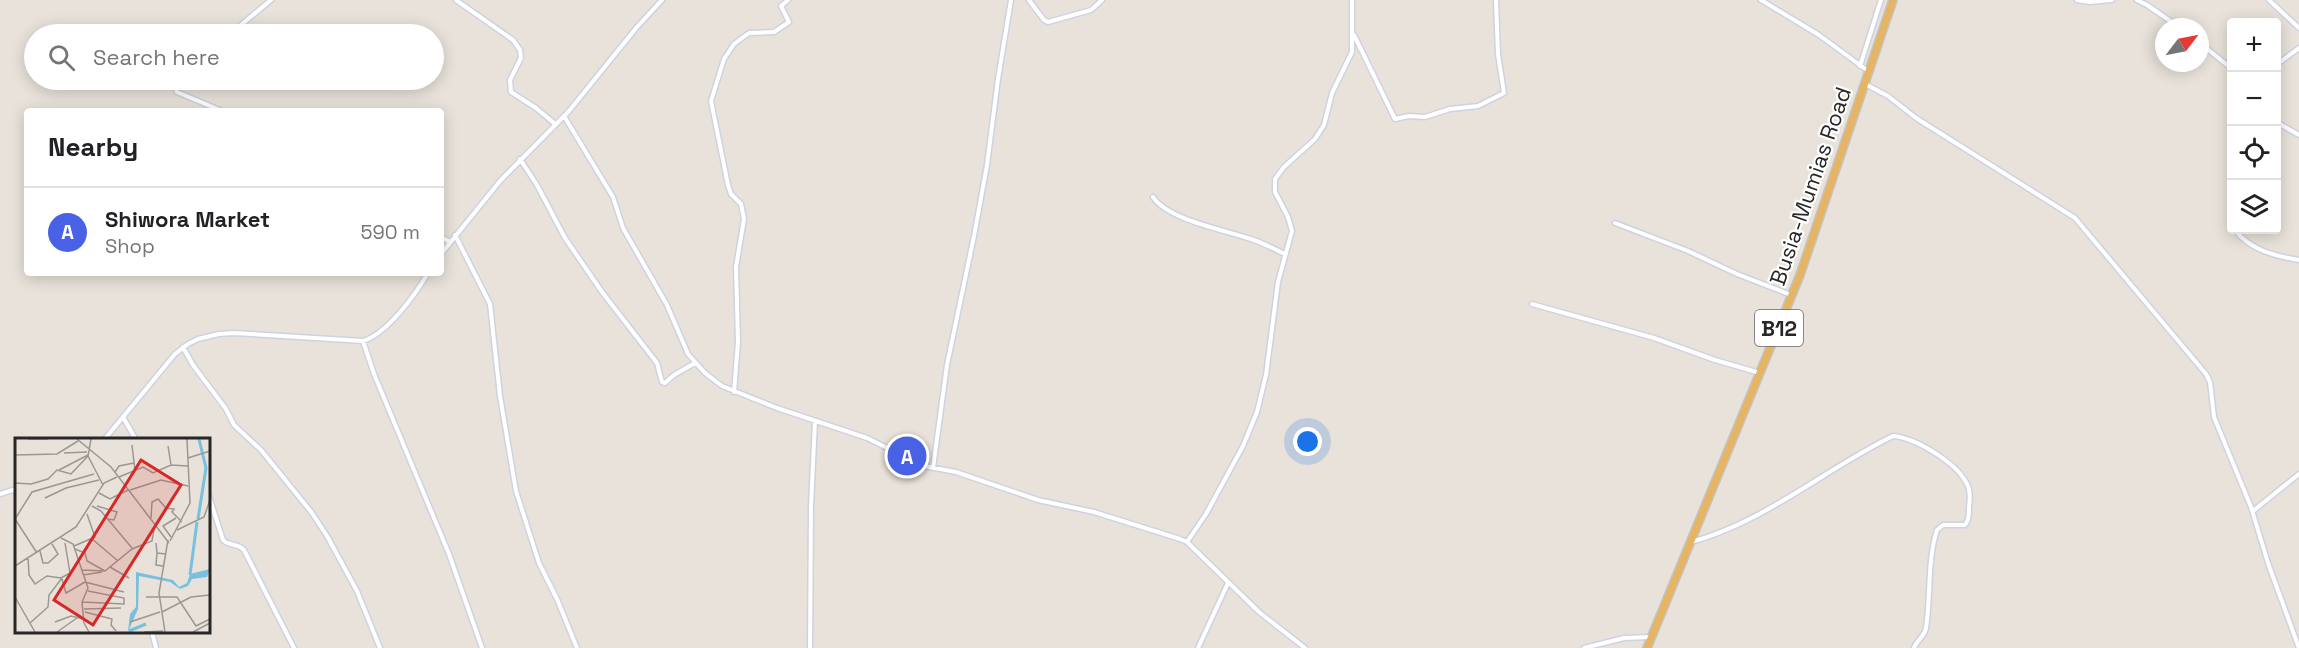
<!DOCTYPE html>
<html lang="en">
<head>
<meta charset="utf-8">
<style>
  body { margin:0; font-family:"Space Grotesk",sans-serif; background:#f6f6f6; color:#202124 }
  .controls { position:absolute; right:18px; top:18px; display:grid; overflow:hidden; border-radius:6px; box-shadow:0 3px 15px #0003 }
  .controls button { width:54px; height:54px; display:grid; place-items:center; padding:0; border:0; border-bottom:2px solid #e0e0e0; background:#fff; color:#202124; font:30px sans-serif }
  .compass { position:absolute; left:2155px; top:18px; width:54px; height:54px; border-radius:50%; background:#fff; box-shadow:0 3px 15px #0003; rotate:58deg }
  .you { position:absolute; left:1308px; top:442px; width:21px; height:21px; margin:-15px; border:4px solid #fff; border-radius:50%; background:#1a73e8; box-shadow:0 0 0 9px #1a73e833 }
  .badge { display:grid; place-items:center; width:39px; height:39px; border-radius:50%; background:#4961e5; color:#fff; font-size:20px; font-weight:700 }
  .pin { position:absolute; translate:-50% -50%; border:3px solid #fff; box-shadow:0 2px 6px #0006 }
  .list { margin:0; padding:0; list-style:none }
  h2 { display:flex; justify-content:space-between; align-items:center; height:78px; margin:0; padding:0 24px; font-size:26px }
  h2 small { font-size:20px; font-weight:400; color:#757577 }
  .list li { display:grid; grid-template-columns:39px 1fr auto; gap:18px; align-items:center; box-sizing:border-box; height:90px; padding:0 24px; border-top:2px solid #e0e0e0 }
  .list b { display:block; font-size:22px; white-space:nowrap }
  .list p { margin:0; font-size:20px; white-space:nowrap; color:#757577 }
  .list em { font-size:20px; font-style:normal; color:#757577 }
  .icon { flex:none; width:33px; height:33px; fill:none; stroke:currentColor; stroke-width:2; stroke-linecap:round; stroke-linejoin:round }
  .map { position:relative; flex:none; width:2299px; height:648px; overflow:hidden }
  .search { position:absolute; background:#fff; box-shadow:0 3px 15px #0003; left:24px; top:24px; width:420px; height:66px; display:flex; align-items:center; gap:15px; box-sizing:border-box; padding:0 21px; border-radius:33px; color:#757577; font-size:22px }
  .panel { position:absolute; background:#fff; box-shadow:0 3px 15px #0003; left:24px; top:108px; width:420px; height:168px; border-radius:6px }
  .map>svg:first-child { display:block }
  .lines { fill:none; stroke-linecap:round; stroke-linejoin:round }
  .minor-casing { stroke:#cfd2df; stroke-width:7 }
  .trunk-casing { stroke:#c3c3c3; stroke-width:10 }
  .minor { stroke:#fff; stroke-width:4 }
  .trunk { stroke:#e6b564; stroke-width:7 }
  .labels { text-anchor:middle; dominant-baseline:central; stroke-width:4.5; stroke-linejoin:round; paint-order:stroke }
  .shield { fill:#fff; stroke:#686868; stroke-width:1.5 }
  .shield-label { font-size:21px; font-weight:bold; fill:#272727 }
  .street-label { font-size:22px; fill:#272727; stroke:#fff }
  .inset-river { fill:none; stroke:#77c0e0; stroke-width:3 }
  .inset-road { fill:none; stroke:#9b9792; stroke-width:1.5 }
  .view { fill:#d62828; fill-opacity:0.15; stroke:#d62828; stroke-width:3 }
  .inset-edge { fill:none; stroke:#272727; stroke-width:3 }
</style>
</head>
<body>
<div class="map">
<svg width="2299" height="648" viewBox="0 0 2299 648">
  <rect width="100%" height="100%" fill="#e8e2da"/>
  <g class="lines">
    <g class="minor-casing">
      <path id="minor" d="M456 0 513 40 520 50 521 58 510 80 511 92 536 108 555 124
        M1029 0 1044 20 1048 22 1091 10 1102 0
        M1761 0 1819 35 1868 71
        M2077 0 2089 2 2112 0
        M2137 0 2147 5 2179 27
        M2269 0 2299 28
        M230 34 271 0
        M1354 35 1395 119 1409 116 1425 117 1450 109 1478 106 1504 93 1498 54 1496 0
        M2200 43 2232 69
        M2276 65 2299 48
        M1860 66 1881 0
        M184 80 176 89 177 92 222 111
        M1865 84 1888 96 1916 118 2075 218 2206 374 2210 382 2214 417 2251 507 2268 563 2299 648
        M564 116 613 197 623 228 667 305 688 354 705 373 722 386 777 408 867 438 924 466 956 472 1038 500 1094 512 1180 539 1187 542 1259 612 1305 648
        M2276 122 2299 135
        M520 159 537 185 565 238 602 292 657 363 662 382 665 383 674 375 695 363
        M1153 197C1168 220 1225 230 1251 239 1263 243 1274 249 1285 254
        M2232 208V222
        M1615 223 1688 251 1737 274 1791 295
        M2235 230C2250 250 2275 256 2299 260
        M455 235 490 304 500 396 516 491 539 563 557 599 577 648
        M441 237 450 242
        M441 254 500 181 569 111 637 27 662 0
        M1532 304 1654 338 1715 360 1760 373
        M363 341 374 374 449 554 482 648
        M183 347 193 365 226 409 234 425 261 450 312 513 327 536 357 591 380 648
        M734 392 738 342 736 267 744 219 741 204 731 194 728 185 711 101 724 59 734 44 749 33 774 32 789 22 781 6 788 0
        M123 417 136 440
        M104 440 175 354 188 344 198 339 219 334 234 333 363 341C388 333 415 295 428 273
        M933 468 947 365 974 236 987 165 998 79 1011 0
        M208 493 223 540C228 546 238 543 244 550L294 648
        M0 494 16 489
        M2253 511 2299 474
        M1187 542 1206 514 1243 446 1257 412 1266 375 1278 282 1292 231 1288 217 1275 192V179L1284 167 1315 139 1324 125 1332 93 1352 52V0
        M1691 542C1765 522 1825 469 1893 436 1916 438 1957 463 1967 484 1971 491 1970 500 1969 507 1969 514 1969 520 1965 525H1943L1937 530C1927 561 1931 596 1926 628 1924 637 1917 640 1914 648
        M152 632 156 648
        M810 648 811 506 815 421
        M1198 648 1228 583
        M1584 648 1624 638 1651 637"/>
    </g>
    <g class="trunk-casing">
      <path id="trunk" d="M1647 648 1800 275 1893 0"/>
    </g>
    <use href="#minor" class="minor"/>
    <use href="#trunk" class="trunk"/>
  </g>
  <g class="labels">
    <rect class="shield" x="1755" y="310" width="48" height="36" rx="4.5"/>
    <g class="shield-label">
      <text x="1779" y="328">B12</text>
    </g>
    <g class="street-label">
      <text transform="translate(1810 186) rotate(-71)">Busia-Mumias Road</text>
    </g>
  </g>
  <g transform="translate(15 438)">
    <rect width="195" height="195" fill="#e8e2da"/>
    <path d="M195 131 192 139 177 141 173 148 165 151 155 144 124 138 123 171 113 194 115 176 121 169V134L158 142 164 149 172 145 175 136Z" fill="#77c0e0"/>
    <path class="inset-river" d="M183 81 191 30 184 1M175 137 182 84M114 193 131 186"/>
    <path class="inset-road" d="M13 1H33M62 1 96 29 154 105M76 1 73 18 88 47M117 7 120 33M153 8 156 27M49 15 72 14M0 17 42 16 63 3M173 20 195 13M44 32 73 17M100 34 104 28 119 25M104 39 128 29 138 35 156 27 173 28M0 45 16 46 33 41 42 32 56 36 73 18M115 52 146 42 173 48M84 55 95 61 113 52M30 60 51 50 84 42M77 68 86 73 117 110M82 68 102 74 99 82 93 81M136 80 137 64 143 61 151 70 159 71 157 74 167 84M0 81 17 54 79 36M0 81 22 115M162 92 189 79 195 62M156 99 148 88 161 80M46 100 58 106 73 150 67 164 69 185 74 194M76 100 103 123M155 103 175 65 172 1M141 105 142 115 151 116M59 108 80 99 72 76M60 111 70 115 72 123 90 133M25 113 28 125H33L43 116 37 106M142 115 141 127 148 128M13 119 14 137 20 146 32 138 46 140 55 135 50 105M0 128 61 89 89 45 102 39M95 129 114 140M67 132 90 133 117 111 137 103 140 86M68 137 87 134M47 141 51 155 70 144M70 144 109 154M0 159 20 194M131 159H162L181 188 195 181M67 164 109 166V160L73 153M69 171 106 170M70 174 97 181 96 187 101 193M147 174 176 159 195 157M40 184 56 178 69 181M115 184 145 174M15 185 33 169 34 157 47 140M42 194 62 180M129 194 148 193M150 194 144 155 153 102M178 194 195 185"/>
    <path class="view" d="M126 22 166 47 78 187 39 162Z"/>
    <rect width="195" height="195" class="inset-edge"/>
  </g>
</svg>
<div class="controls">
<button>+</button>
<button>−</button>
<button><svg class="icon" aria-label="locate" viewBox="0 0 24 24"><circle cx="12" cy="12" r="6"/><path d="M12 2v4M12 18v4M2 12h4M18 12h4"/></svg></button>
<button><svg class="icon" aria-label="layers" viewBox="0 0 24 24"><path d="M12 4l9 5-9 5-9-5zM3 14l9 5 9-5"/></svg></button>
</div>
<svg class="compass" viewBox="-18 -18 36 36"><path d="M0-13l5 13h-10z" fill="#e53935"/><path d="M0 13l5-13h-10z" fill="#757577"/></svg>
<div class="you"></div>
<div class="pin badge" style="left:907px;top:456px">A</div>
<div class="search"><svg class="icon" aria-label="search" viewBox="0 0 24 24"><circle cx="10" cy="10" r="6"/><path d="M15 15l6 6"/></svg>Search here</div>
<section class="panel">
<h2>Nearby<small></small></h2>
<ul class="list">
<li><span class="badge">A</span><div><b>Shiwora Market</b><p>Shop</p></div><em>590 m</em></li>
</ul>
</section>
</div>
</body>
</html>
